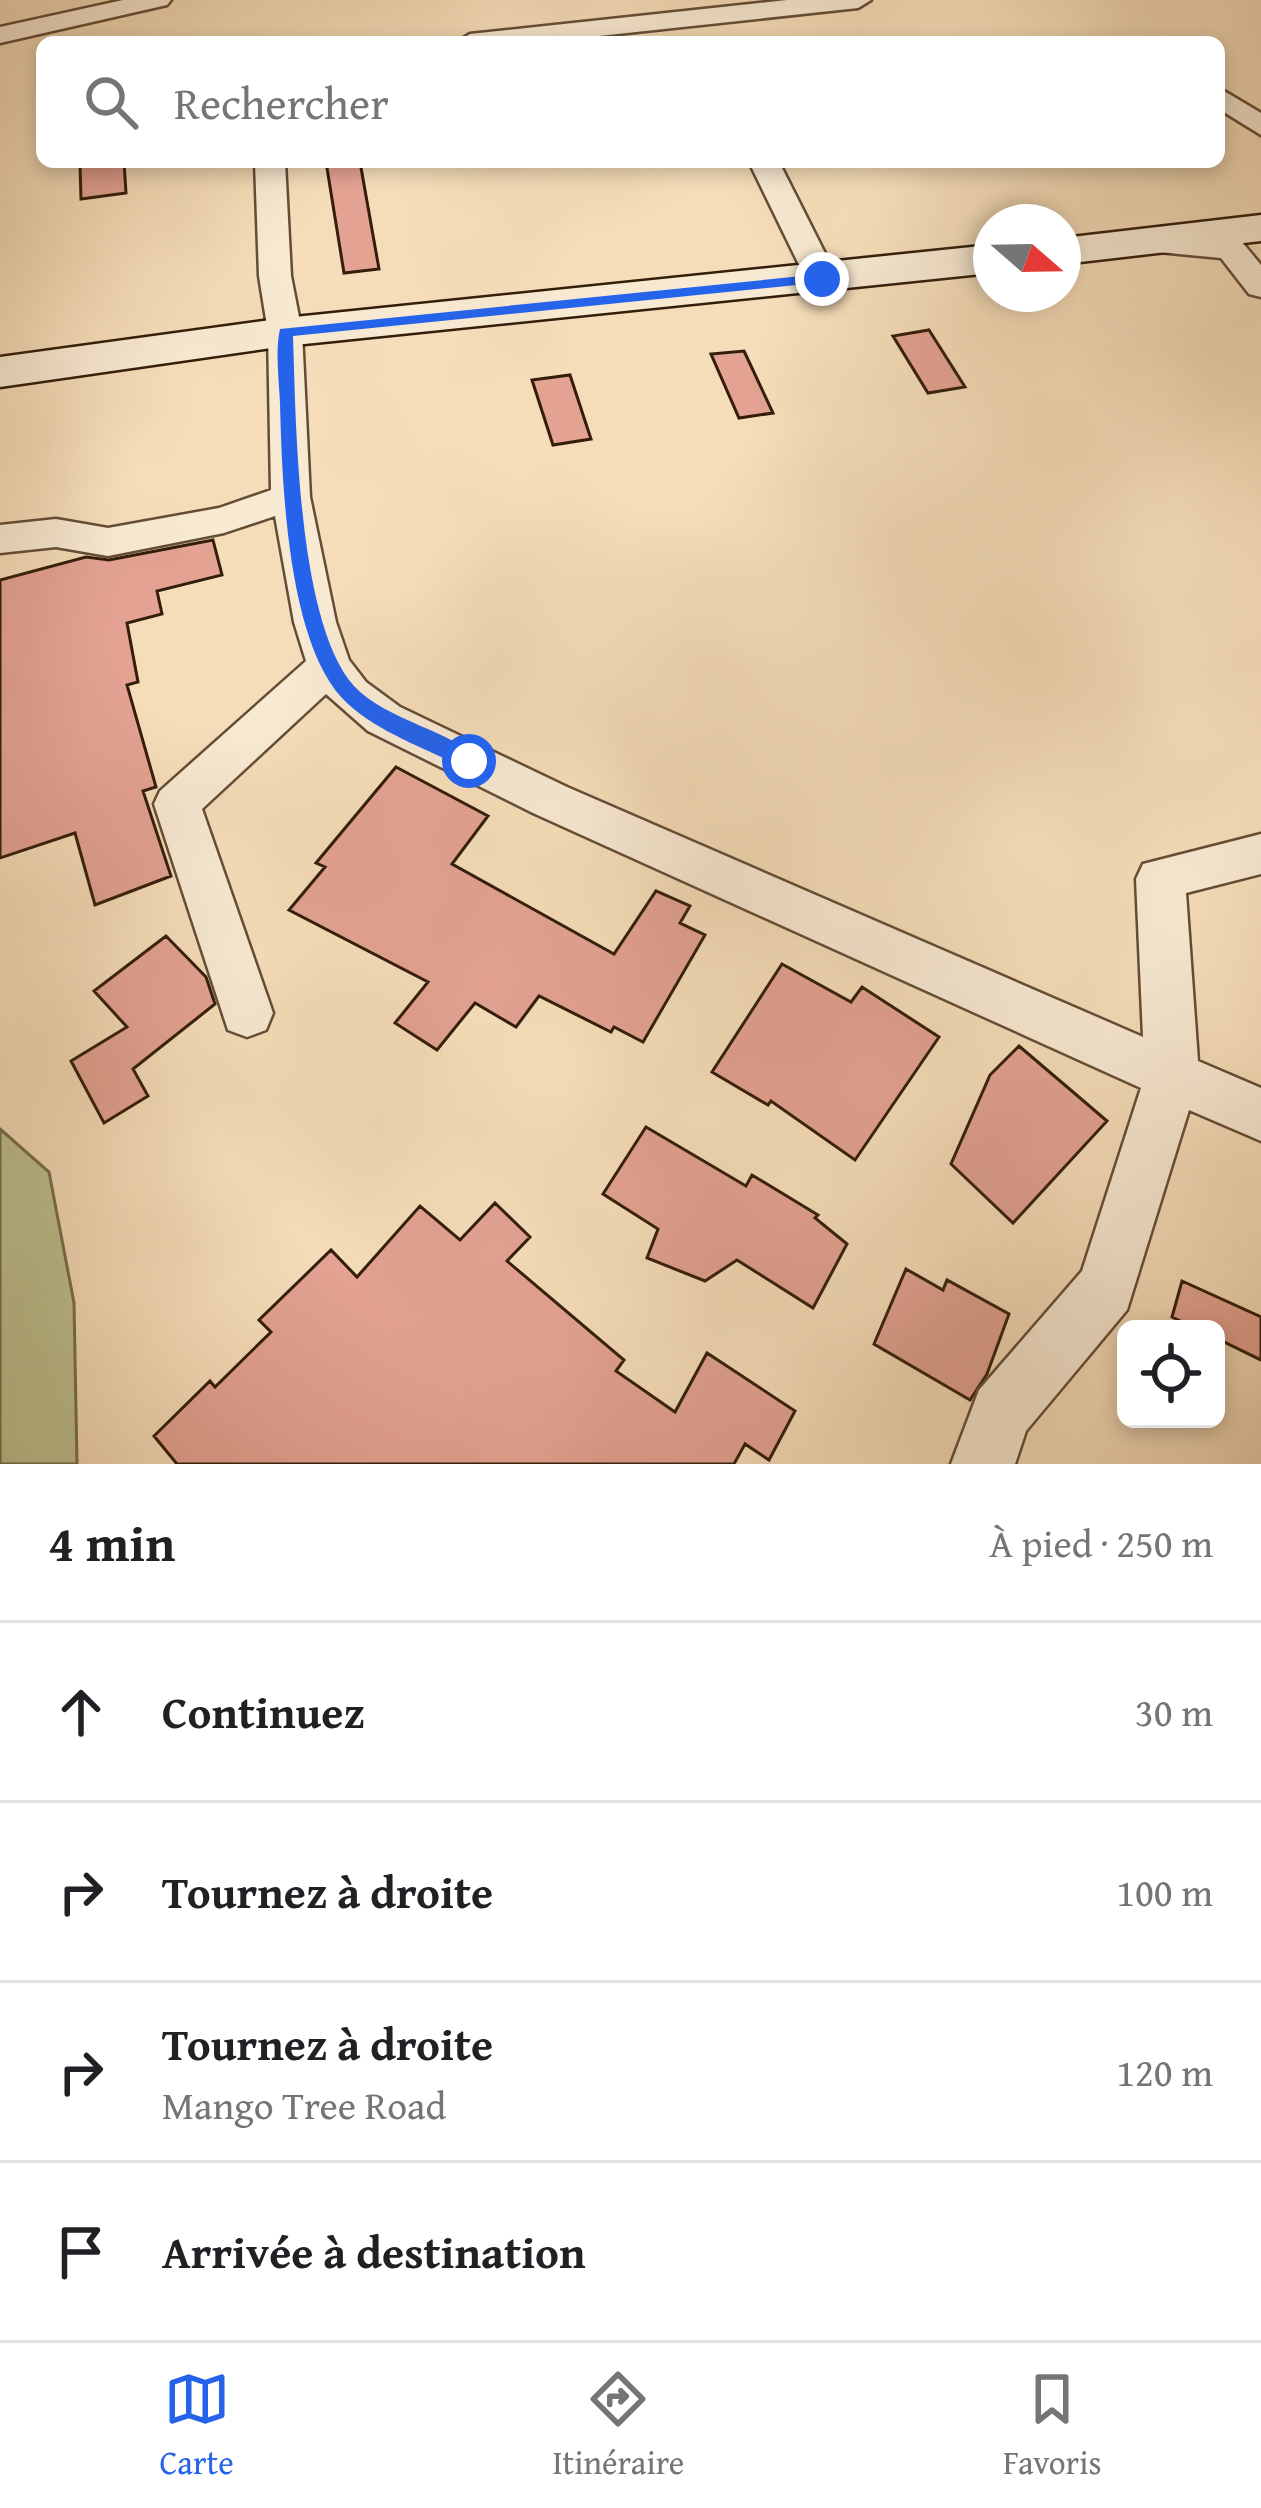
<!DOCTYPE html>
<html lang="fr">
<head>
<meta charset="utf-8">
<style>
  body { margin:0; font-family:"Gentium Book Plus",serif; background:#f2f2f2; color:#202124 }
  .controls { position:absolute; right:36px; bottom:36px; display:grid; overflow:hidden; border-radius:18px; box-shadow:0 6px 18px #0003 }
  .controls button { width:108px; height:108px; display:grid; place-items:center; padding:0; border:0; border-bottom:3px solid #e0e0e0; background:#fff; color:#202124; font:60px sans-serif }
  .compass { position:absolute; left:973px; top:204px; width:108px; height:108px; border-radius:50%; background:#fff; box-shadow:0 6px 18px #0003; rotate:110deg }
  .stop { position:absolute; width:36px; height:36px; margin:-27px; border:9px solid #2563eb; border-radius:50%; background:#fff }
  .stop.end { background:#2563eb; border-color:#fff; box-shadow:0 3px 12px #0008 }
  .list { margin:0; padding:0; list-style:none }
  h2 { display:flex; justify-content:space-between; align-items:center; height:156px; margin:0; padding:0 48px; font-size:51px }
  h2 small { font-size:39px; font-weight:400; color:#757577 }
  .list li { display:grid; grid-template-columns:78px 1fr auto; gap:36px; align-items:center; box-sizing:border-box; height:180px; padding:0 48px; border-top:3px solid #e0e0e0 }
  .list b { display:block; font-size:45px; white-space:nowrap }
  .list p { margin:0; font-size:39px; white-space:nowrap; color:#757577 }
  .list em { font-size:39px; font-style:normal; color:#757577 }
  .icon { flex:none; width:66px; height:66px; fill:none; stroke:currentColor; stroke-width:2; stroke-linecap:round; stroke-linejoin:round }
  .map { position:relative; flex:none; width:1261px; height:1464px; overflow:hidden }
  .search { position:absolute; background:#fff; box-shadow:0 6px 18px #0003; left:36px; right:36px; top:36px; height:132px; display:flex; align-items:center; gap:30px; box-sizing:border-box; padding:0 42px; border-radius:18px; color:#757577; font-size:45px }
  .sheet { height:876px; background:#fff }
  nav { display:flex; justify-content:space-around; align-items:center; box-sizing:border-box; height:168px; border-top:3px solid #e0e0e0; background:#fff; font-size:33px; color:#757577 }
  nav a { display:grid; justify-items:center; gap:6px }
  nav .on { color:#2563eb }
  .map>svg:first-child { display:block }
  .green { fill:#bdc08f; stroke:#786e4d; stroke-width:3 }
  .building { fill:#e3a292; stroke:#331d0b; stroke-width:3 }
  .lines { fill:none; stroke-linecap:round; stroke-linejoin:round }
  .street-casing { stroke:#644d36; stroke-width:5 }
  .secondary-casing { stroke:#331d0b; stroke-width:5 }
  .street { fill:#f8e9d2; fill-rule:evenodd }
  .secondary { fill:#f8e9d2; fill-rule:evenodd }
  .route { fill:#2563eb }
</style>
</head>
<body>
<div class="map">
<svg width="1261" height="1464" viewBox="0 0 1261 1464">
  <rect width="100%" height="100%" fill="#f5ddb9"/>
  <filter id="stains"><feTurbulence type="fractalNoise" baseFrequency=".00167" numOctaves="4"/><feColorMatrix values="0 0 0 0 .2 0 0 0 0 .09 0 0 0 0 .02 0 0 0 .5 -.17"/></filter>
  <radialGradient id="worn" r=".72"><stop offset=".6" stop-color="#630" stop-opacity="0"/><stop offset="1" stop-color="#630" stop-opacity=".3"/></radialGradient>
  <path class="green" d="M0 1129 49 1172 74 1303 77 1464H0Z"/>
  <path class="building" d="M102 162H124L126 193 81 199 80 165Z
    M326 162H360L379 269 344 273Z
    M929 330 965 387 928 393 893 336Z
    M744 351 773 413 739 418 711 354Z
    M570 375 591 439 553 445 532 380Z
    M213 540 222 575 157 591 162 614 127 623 138 682 127 685 156 787 143 791 171 876 95 905 75 833 0 858V580L86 557 109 560Z
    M396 767 488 816 452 864 614 954 656 891 690 906 680 923 705 935 643 1042 614 1027 611 1032 539 996 516 1027 475 1003 437 1050 395 1023 428 982 289 910 325 867 316 863Z
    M166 936 206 977 215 1004 133 1069 148 1096 104 1123 71 1061 127 1027 94 991Z
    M782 964 851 1002 862 987 939 1037 855 1160 771 1101 768 1105 712 1072Z
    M1019 1046 1107 1121 1013 1223 951 1164 990 1075Z
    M646 1127 746 1186 752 1175 818 1215 815 1218 847 1244 813 1308 737 1260 705 1281 647 1258 658 1229 603 1194Z
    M495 1203 530 1237 507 1261 624 1360 616 1371 675 1412 707 1353 795 1411 769 1460 745 1444 734 1464H177L154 1436 210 1381 215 1387 271 1332 259 1320 331 1250 357 1277 420 1206 460 1240Z
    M906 1269 943 1290 947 1280 1009 1314 987 1374 970 1400 874 1344Z
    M1182 1281 1261 1317V1360L1216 1338V1329H1197L1172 1317Z"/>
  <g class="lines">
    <g class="street-casing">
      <path id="street" d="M123 0H171L167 5 0 43V27Z
        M787 0H871L858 8 543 42H457L470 34Z
        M1219 88 1261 113V135L1219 109Z
        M255 162H285L291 276 302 332 310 497 336 622 349 660 366 682 400 707 567 787 1143 1037 1136 879 1143 864 1261 834V874L1186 893 1198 1061 1261 1088V1141L1189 1110 1127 1310 1026 1431 1015 1464H951L979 1390 1082 1271 1141 1088 533 813 368 731 326 694 202 809 273 1013 266 1030 247 1037 228 1030 154 804 160 791 306 661 294 622 275 516 224 533 108 556 56 547 0 553V525L56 519 108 528 219 508 271 490 268 332 259 276Z
        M749 162H779L838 279 834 286H810L806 279Z
        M1148 233 1242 242 1261 265V297L1249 294 1221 258 1137 250 1132 243 1137 236Z"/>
    </g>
    <g class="secondary-casing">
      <path id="secondary" d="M1261 215V241L1063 264V238Z
        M991 245V273L285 346 0 387V357L285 318Z"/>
    </g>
    <use href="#street" class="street"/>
    <use href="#secondary" class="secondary"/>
  </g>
  <path class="route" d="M822 274 827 282 293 336C296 422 297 622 354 686 386 721 455 731 479 761L476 767H462C423 747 372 730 342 698 287 639 282 481 280 403 279 379 275 351 280 329Z"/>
  <rect width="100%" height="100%" filter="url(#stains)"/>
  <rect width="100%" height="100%" fill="url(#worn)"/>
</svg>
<div class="controls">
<button><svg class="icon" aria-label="locate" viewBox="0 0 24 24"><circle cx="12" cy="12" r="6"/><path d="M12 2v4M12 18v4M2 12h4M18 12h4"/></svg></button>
</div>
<svg class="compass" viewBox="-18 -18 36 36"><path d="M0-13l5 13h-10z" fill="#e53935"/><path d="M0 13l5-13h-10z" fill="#757577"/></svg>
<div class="stop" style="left:469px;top:761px"></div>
<div class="stop end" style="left:822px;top:279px"></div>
<div class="search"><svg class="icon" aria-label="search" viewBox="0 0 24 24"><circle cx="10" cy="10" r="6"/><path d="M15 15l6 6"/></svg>Rechercher</div>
</div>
<section class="sheet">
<h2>4 min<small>À pied · 250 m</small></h2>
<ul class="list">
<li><svg class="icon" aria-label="ahead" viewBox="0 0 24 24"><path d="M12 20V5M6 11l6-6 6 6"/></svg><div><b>Continuez</b></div><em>30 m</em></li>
<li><svg class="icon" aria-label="right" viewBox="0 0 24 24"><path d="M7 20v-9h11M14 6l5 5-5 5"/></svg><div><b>Tournez à droite</b></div><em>100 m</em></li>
<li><svg class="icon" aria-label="right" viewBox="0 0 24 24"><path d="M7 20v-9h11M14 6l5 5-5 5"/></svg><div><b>Tournez à droite</b><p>Mango Tree Road</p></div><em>120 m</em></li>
<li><svg class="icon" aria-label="arrive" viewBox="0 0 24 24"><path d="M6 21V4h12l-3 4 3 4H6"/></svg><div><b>Arrivée à destination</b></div></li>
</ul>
</section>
<nav>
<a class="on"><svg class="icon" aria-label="map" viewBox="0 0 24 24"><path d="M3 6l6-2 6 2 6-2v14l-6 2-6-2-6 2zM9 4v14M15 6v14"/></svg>Carte</a>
<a><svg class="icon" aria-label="directions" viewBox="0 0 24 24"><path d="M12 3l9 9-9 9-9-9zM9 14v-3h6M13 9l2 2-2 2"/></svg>Itinéraire</a>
<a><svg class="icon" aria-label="saved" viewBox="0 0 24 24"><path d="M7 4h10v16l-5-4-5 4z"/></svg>Favoris</a>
</nav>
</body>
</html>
